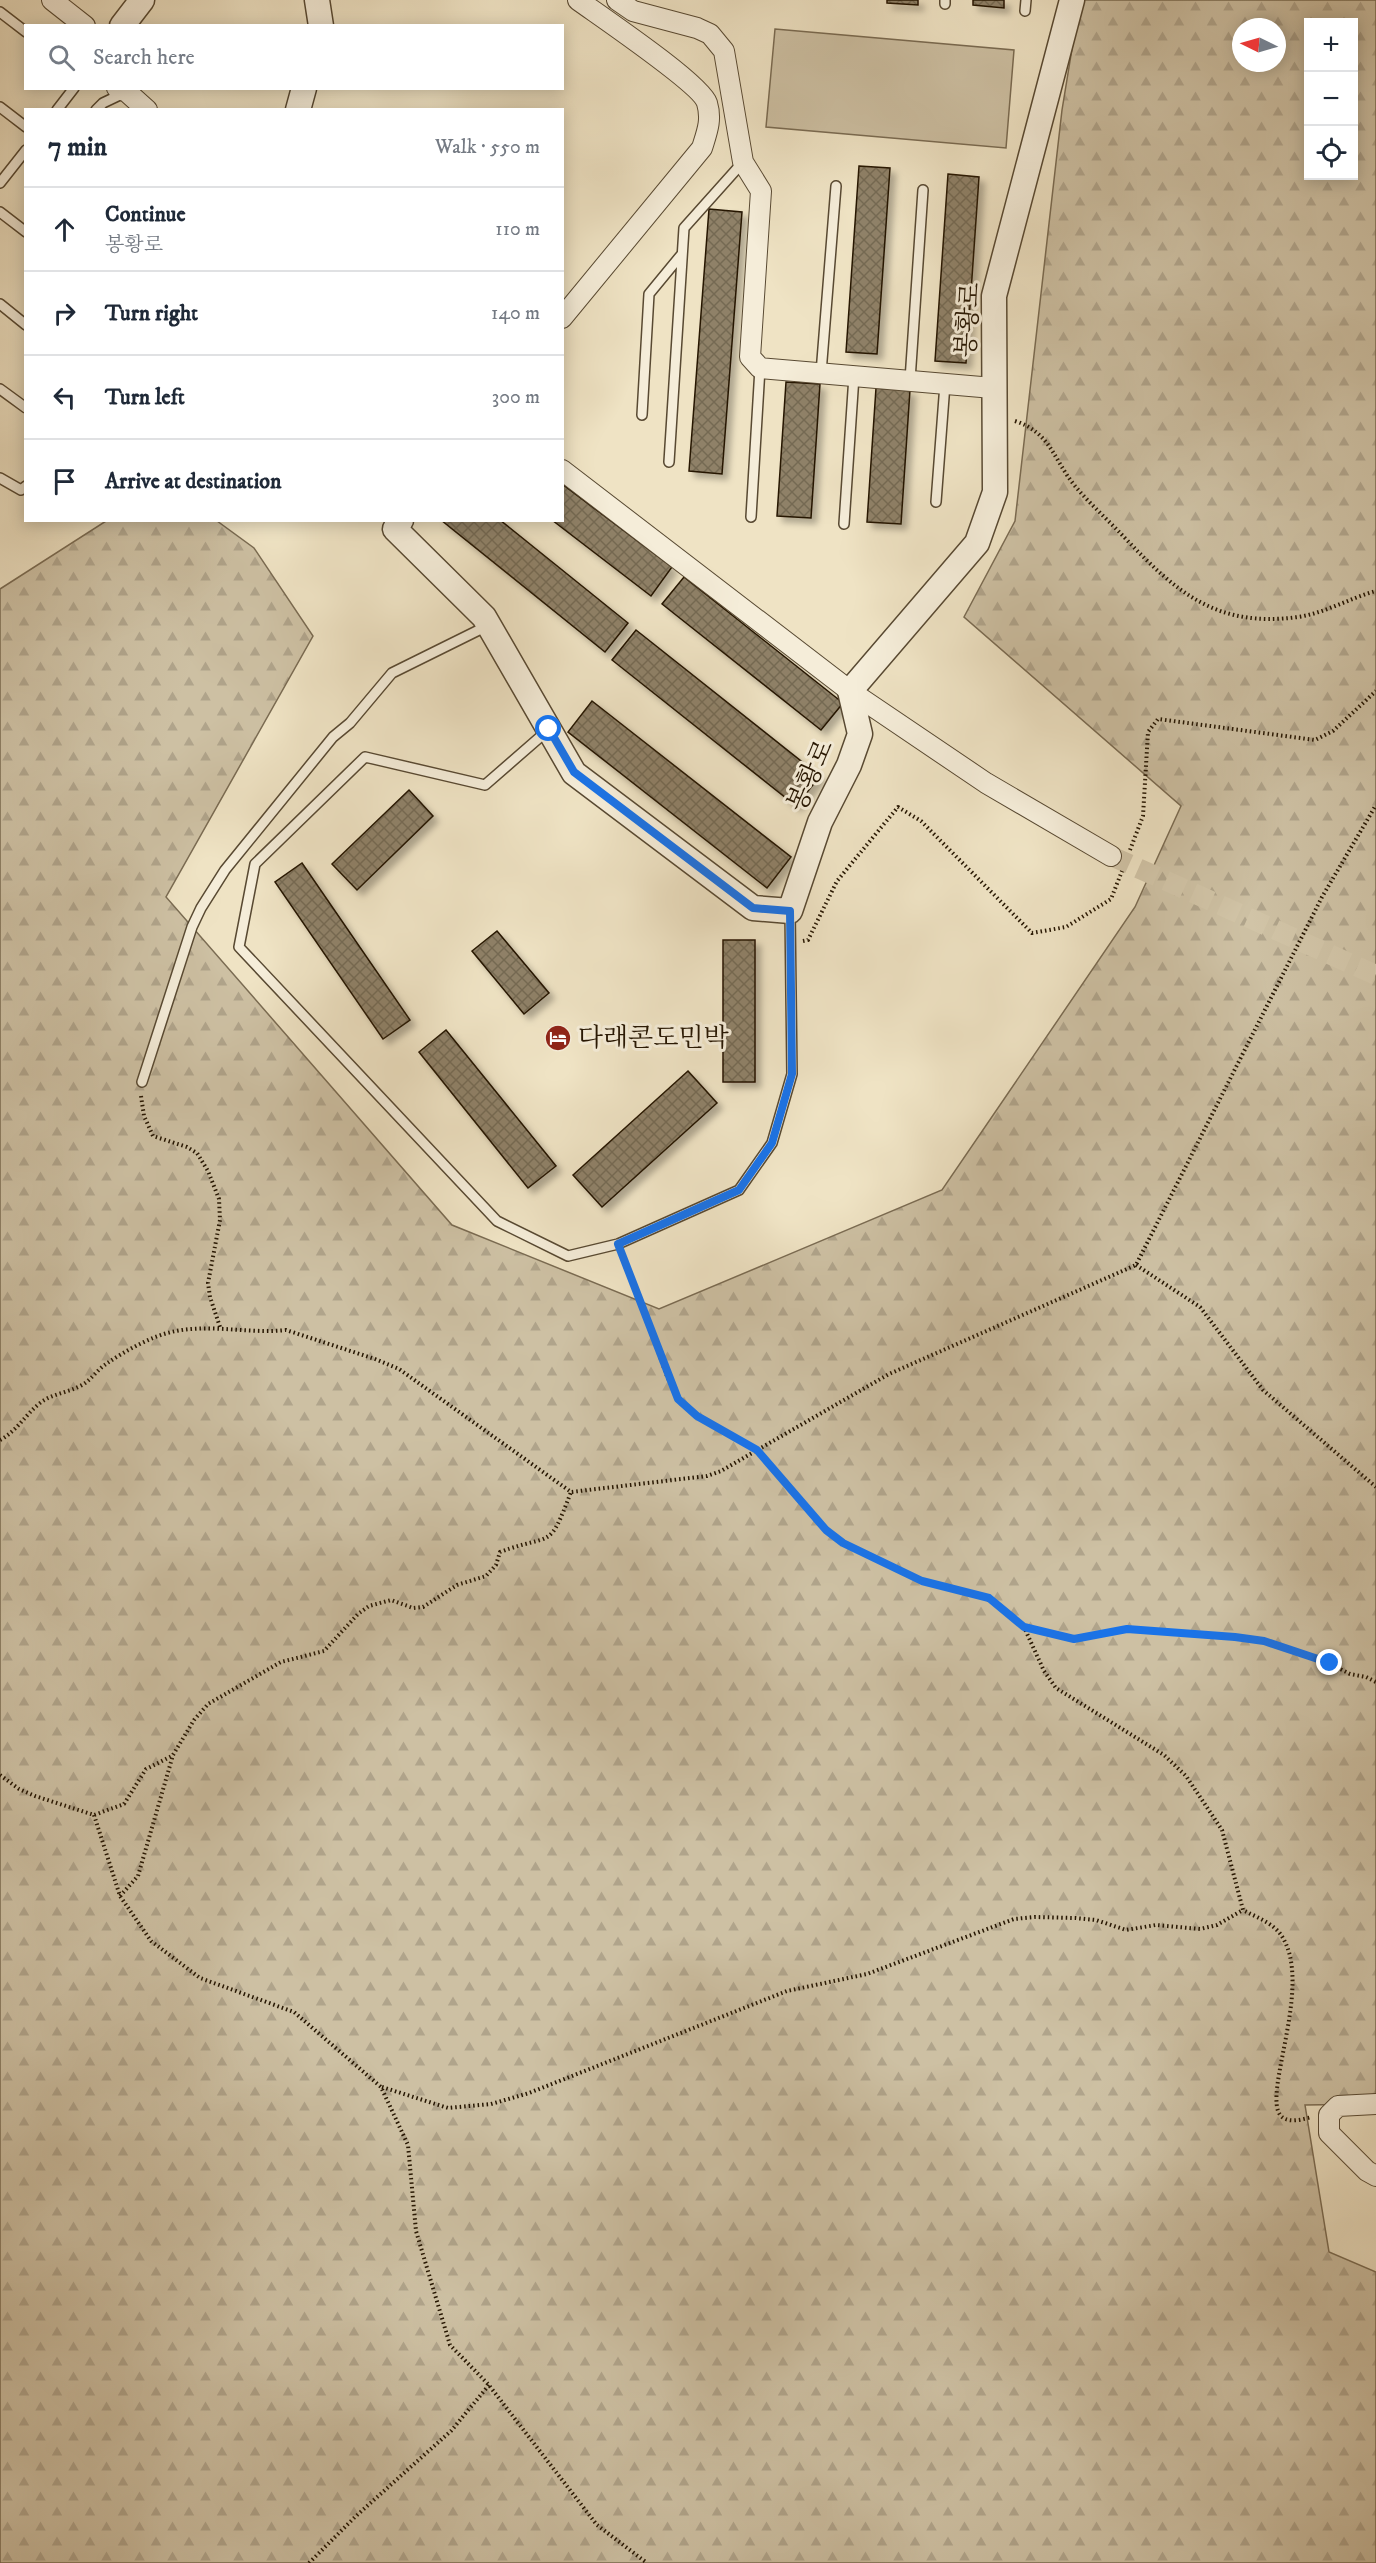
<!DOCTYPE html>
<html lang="en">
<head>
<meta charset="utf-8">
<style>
  body { margin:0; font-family:"IM FELL DW Pica","Noto Serif KR",serif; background:#f2f2f3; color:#1f2937 }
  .controls { position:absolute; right:18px; top:18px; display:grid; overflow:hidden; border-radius:0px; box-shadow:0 3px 15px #0003 }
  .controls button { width:54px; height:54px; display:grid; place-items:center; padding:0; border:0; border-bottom:2px solid #e0e1e3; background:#fff; color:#1f2937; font:30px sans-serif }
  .compass { position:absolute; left:1232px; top:18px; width:54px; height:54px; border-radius:50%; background:#fff; box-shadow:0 3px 15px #0003; rotate:275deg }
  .stop { position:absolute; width:18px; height:18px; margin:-14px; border:4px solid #1a73e8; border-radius:50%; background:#fff }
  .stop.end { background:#1a73e8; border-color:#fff; box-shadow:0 2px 6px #0008 }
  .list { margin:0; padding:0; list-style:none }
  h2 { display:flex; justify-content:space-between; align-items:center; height:78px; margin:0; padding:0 24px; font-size:26px }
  h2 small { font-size:20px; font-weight:400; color:#747a83 }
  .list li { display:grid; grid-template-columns:39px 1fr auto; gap:18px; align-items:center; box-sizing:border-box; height:84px; padding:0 24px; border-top:2px solid #e0e1e3 }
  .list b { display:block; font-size:22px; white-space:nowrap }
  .list p { margin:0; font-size:20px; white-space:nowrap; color:#747a83 }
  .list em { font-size:20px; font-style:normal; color:#747a83 }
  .icon { flex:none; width:33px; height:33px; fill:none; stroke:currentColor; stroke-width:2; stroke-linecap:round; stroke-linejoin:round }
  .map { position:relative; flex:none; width:1376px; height:2563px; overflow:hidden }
  .search { position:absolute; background:#fff; box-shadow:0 3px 15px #0003; left:24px; top:24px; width:540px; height:66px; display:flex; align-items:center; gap:15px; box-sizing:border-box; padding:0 21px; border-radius:0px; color:#747a83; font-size:22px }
  .panel { position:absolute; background:#fff; box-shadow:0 3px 15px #0003; left:24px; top:108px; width:540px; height:414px; border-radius:0px }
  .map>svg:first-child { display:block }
  .forest { fill:url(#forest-firs); stroke:#7a6b52; stroke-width:1.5; fill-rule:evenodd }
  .park { fill:#cdc0a3; stroke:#7a6b52; stroke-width:1.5 }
  .building { fill:url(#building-cross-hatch); stroke:#261602; stroke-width:1.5; filter:url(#shadow) }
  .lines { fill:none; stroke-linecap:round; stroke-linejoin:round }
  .minor-tunnel { stroke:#d1c4a7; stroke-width:20; stroke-dasharray:20 10; stroke-linecap:butt }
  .service-casing { stroke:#584932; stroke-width:12 }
  .minor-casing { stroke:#584932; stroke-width:22 }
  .tertiary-casing { stroke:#584932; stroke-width:27 }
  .path { stroke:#261602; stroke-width:4; stroke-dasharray:1.5 3; stroke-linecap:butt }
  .service { stroke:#f5edd9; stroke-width:9 }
  .minor { stroke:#f5edd9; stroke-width:20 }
  .tertiary { stroke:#f5edd9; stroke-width:24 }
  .route { stroke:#1a73e8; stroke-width:8 }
  .labels { text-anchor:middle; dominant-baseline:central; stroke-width:6; stroke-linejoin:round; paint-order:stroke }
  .street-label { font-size:26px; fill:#261602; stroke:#f5edd9 }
  .poi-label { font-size:26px; fill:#261602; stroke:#f5edd9; text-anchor:start }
</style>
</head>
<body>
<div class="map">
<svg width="1376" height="2563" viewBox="0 0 1376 2563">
  <defs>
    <pattern id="forest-firs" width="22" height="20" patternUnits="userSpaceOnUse" patternTransform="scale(1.5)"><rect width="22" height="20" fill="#cdc0a3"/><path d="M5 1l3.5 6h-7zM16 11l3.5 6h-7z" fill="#b0a48b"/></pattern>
    <pattern id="building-cross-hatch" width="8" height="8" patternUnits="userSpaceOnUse" patternTransform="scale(1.5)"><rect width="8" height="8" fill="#8f8167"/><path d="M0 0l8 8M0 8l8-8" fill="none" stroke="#756953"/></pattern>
    <filter id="shadow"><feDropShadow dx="5.5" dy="5.5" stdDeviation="3" flood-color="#0004"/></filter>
  </defs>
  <rect width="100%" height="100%" fill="#efe3c4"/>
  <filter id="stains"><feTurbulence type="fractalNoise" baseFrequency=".00333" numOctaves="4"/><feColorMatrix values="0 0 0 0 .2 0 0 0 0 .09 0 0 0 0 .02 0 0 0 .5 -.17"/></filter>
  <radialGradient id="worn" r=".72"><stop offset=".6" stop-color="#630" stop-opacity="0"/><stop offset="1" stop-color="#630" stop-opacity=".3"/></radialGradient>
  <path class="forest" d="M1080 0H1376V2104L1305 2105 1329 2252 1376 2272V2563H0V589L106 521H217L254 548 313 636 166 897 452 1225 659 1309 942 1190 1135 907 1181 806 964 617 1015 521 1062 110ZM1308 22H1354V176H1308ZM1241 27H1277V63H1241Z"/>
  <path class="park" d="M775 29 1014 50 1006 148 766 127Z"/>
  <path class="building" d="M887 0H918V5L887 3Z
    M973 0H1004V8L973 5Z
    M859 166 890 168 877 354 846 352Z
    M948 174 979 177 966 363 935 361Z
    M709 209 742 212 722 474 689 471Z
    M786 382 820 384 811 518 777 516Z
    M876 388 910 390 901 524 867 522Z
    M562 484 672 567 651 596 552 520H562Z
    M441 520H500L628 623 605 652Z
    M684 577 843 703 821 730 662 604Z
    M636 630 820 776 796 806 612 660Z
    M592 701 791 857 767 888 568 732Z
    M409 790 433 816 357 890 332 864Z
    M302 863 410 1020 383 1039 275 882Z
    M497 931 549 993 524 1014 472 951Z
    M723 940H755V1082H723Z
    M446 1030 556 1166 528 1188 419 1052Z
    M688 1071 717 1103 602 1207 573 1175Z"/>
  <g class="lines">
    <path class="minor-tunnel" d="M1111 856 1376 975"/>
    <g class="service-casing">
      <path id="service" d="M945 4V0
        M1025 11 1026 0
        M0 12 26 32
        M0 107 26 127
        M57 110 74 88
        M96 110 103 103 124 93
        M0 183 26 150
        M0 212 26 232
        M0 304 26 325
        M821 373 836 186
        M910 380 923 190
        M0 389 26 408
        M642 415 649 294 682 254
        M669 462 684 228 743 162
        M0 478 21 490 26 486
        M936 502 945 384
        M751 517 760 368
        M844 524 854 376
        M547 731 485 785 365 757 255 864 239 947 497 1221 568 1256 618 1244 739 1190 772 1143 792 1074 790 911
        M142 1082 192 927 201 908 225 870 333 737 350 723 392 673 487 626"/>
    </g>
    <g class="minor-casing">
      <path id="minor" d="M52 0 85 26
        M617 0 633 11 697 28 710 34 724 51 743 162 761 191 750 357 760 368 993 388
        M117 88 127 92 147 110
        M562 318 702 148C707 132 712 120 707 103 701 84 600 16 578 0
        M562 470 850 691 986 783 1111 856
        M1376 2104 1338 2106 1329 2115V2133L1367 2171 1376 2176"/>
    </g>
    <g class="tertiary-casing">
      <path id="tertiary" d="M317 0 321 26
        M122 26 142 0
        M298 110 304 88
        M401 520 395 529 484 617 574 773 753 908 790 911 820 822 849 765 860 734 850 691 977 543 995 492 994 296 1072 0"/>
    </g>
    <path class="path" d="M1015 421C1051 433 1053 459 1075 486 1090 504 1109 521 1125 538 1177 593 1217 628 1298 617 1325 613 1350 598 1376 591
      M1130 850 1143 816 1148 732 1158 719 1315 740 1333 731 1376 691
      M803 941 808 940 837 881 898 807 921 821 1032 933 1066 927 1111 899 1122 871
      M141 1096 144 1116 153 1136 187 1147 197 1153 208 1171 219 1199 220 1220 208 1283 210 1297 220 1327
      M623 1256 667 1376 678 1399 686 1408 757 1450 826 1530 843 1543 922 1581 977 1594 1001 1606 1024 1627 1044 1671 1056 1688 1164 1755 1186 1776 1222 1830 1243 1910C1256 1917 1273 1923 1281 1935 1315 1984 1261 2095 1281 2116 1289 2124 1303 2119 1312 2117
      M1136 1265 1200 1307 1263 1390 1376 1487
      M0 1440C17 1431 25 1415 40 1403 53 1393 68 1393 82 1385 91 1380 97 1370 106 1364 125 1351 153 1335 176 1331 213 1324 249 1334 286 1330L375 1359 399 1369 571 1492 707 1476 721 1471 889 1374 1136 1265 1322 897 1376 805
      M1025 1627 1074 1639 1127 1629 1265 1641 1319 1658 1350 1674 1366 1677 1376 1682
      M0 1775 19 1789 35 1796 94 1815 124 1804 146 1769 172 1756
      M94 1815 120 1896 151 1941 200 1978 294 2012 381 2087 408 2145 416 2231 450 2345 488 2384 597 2525 647 2563
      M120 1896 138 1876 173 1755 194 1720 208 1704 281 1662 324 1651 358 1614 369 1606 391 1600 413 1608 423 1607 457 1585 486 1576 496 1565 500 1552C554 1532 548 1552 571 1492
      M382 2087 448 2108 491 2104 529 2093 787 1991 867 1974 1014 1919 1035 1917 1075 1918 1096 1920 1126 1930 1156 1925 1200 1929 1217 1925 1243 1910
      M309 2563 355 2517 451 2431 489 2385"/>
    <use href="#service" class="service"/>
    <use href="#minor" class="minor"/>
    <use href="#tertiary" class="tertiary"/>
  </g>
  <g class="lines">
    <path class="route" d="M549 729 574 772 753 908 790 911 792 1074 772 1143 739 1190 618 1244 678 1399 697 1416 757 1450 826 1530 843 1543 922 1581 989 1598 1024 1627 1074 1639 1127 1629 1235 1637 1264 1641 1330 1663"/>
  </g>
  <defs>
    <g id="hotel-disc" transform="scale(1.35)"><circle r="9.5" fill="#8f2418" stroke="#f5edd9"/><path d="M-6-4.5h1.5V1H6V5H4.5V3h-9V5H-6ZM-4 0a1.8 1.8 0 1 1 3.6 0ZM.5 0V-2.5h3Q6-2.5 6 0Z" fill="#fff"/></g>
  </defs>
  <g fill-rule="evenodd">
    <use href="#hotel-disc" x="558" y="1038"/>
  </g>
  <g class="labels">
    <g class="street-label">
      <text transform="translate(969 320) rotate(-86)">봉황로</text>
      <text transform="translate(811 776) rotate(-66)">봉황로</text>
    </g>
    <g class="poi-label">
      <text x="578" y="1038">다래콘도민박</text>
    </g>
  </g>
  <rect width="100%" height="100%" filter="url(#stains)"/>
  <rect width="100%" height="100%" fill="url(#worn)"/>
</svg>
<div class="controls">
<button>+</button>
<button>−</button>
<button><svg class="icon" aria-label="locate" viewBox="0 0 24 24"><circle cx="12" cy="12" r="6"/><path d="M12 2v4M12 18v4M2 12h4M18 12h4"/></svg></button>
</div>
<svg class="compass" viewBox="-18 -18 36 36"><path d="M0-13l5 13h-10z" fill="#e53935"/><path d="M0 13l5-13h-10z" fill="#747a83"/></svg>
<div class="stop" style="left:549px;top:729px"></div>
<div class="stop end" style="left:1330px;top:1663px"></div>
<div class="search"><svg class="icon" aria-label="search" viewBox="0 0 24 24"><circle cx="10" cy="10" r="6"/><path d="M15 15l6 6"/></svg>Search here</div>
<section class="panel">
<h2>7 min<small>Walk · 550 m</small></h2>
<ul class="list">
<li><svg class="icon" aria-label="ahead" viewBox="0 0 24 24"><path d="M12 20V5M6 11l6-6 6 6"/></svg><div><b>Continue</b><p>봉황로</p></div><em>110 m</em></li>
<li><svg class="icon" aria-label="right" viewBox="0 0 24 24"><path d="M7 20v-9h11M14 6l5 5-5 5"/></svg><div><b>Turn right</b></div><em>140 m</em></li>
<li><svg class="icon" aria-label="left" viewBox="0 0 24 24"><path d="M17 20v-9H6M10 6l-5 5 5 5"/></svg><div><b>Turn left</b></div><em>300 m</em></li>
<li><svg class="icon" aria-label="arrive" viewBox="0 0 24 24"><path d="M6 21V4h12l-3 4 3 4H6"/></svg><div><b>Arrive at destination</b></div></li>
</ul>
</section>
</div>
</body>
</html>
